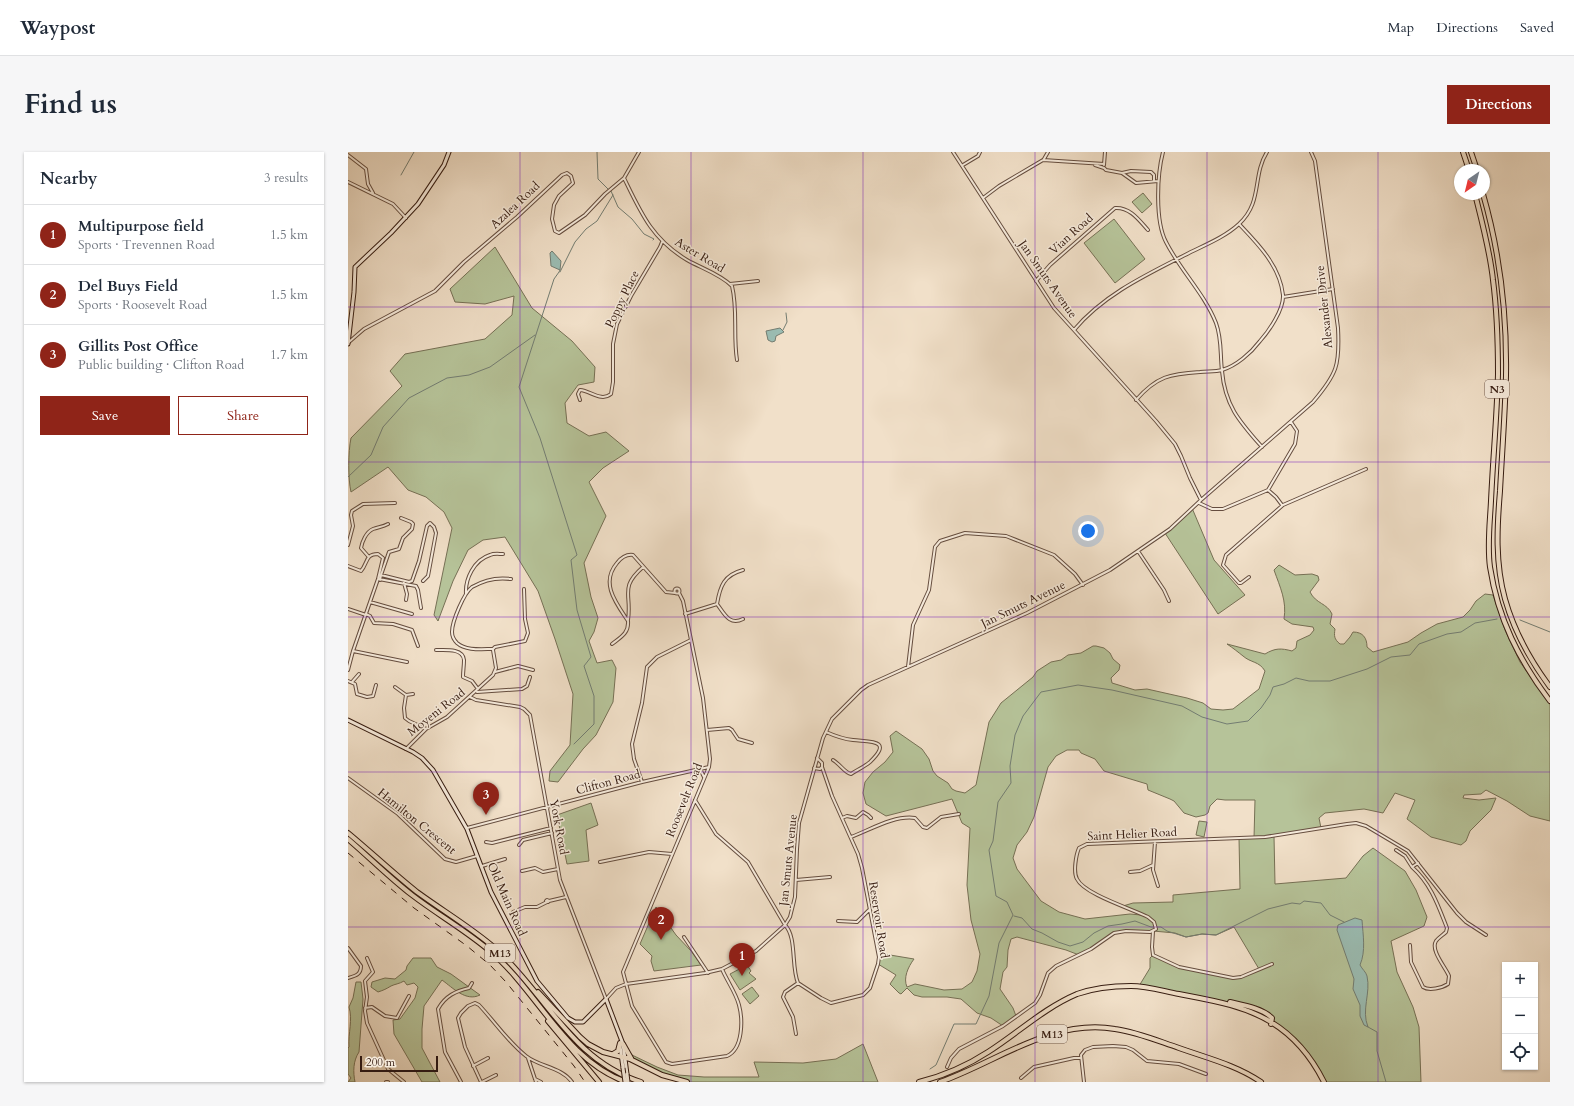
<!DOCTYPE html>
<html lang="en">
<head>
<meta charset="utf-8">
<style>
  body { margin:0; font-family:Cardo,serif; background:#f6f6f7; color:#1f2937 }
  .controls { position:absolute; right:12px; bottom:12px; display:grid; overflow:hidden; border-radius:0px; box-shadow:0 1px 3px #0004 }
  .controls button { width:36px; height:36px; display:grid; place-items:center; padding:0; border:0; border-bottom:1px solid #e0e1e3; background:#fff; color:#1f2937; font:20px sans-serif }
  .compass { position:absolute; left:1106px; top:12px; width:36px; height:36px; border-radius:50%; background:#fff; box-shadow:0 1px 3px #0004; rotate:215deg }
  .scale { position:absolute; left:12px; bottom:10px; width:78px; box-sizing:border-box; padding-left:4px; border:2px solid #361c11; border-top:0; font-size:11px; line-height:14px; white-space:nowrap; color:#361c11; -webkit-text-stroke:3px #f6ebdc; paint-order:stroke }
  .you { position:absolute; left:740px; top:379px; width:14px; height:14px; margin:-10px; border:3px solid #fff; border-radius:50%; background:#1a73e8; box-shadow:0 0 0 6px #1a73e833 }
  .badge { display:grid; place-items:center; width:26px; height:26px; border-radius:50%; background:#8f2418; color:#fff; font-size:13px; font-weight:700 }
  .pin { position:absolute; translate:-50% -33px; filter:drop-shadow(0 1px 2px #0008) }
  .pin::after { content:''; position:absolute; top:21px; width:14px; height:12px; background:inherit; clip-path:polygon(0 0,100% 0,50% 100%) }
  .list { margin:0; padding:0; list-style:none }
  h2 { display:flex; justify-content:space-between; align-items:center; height:52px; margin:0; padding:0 16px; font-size:17px }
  h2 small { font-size:13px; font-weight:400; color:#747a83 }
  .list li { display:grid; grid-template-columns:26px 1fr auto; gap:12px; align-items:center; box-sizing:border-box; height:60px; padding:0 16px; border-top:1px solid #e0e1e3 }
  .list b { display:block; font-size:15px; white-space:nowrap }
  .list p { margin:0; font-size:13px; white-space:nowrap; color:#747a83 }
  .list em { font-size:13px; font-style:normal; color:#747a83 }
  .actions { display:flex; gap:8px; padding:12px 16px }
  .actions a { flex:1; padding:9px 0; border:1px solid #8f2418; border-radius:0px; text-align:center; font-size:14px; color:#8f2418 }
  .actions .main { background:#8f2418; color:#fff }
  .icon { flex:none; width:22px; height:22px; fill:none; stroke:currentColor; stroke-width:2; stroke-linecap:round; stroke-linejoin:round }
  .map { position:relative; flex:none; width:1202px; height:930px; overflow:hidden; border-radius:0px }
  header { display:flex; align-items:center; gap:24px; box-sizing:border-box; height:56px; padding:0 20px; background:#fff; border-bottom:1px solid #e0e1e3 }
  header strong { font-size:19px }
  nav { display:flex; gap:22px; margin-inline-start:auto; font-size:14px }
  .intro { display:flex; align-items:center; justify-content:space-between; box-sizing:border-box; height:96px; padding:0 24px }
  h1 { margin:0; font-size:28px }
  .button { padding:10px 18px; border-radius:0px; background:#8f2418; color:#fff; font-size:14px; font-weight:700 }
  main { display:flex; gap:24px; padding:0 24px }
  aside { flex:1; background:#fff; border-radius:0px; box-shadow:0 1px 3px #0004 }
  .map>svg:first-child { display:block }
  .green { fill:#b6c399; stroke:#767055; fill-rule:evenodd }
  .water { fill:#9bbdb3; stroke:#737d72 }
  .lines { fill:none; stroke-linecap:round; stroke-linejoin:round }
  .stream { stroke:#737d72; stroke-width:1 }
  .street-tunnel { stroke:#ccb9a4; stroke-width:2; stroke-dasharray:2 1; stroke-linecap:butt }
  .street-casing { stroke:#654d3f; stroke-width:4 }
  .secondary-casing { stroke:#361c11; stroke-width:5 }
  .highway-casing { stroke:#361c11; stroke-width:6 }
  .street { stroke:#f6ebdc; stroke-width:2 }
  .secondary { stroke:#f6ebdc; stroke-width:3 }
  .highway { stroke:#f1e0c9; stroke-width:4 }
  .rail { stroke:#361c11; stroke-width:1; stroke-dasharray:7 7; stroke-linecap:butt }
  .secondary-bridge-casing { stroke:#361c11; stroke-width:5; stroke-linecap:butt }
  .secondary-bridge { stroke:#f6ebdc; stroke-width:3 }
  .grid { fill:none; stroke:#7b2cbf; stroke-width:1; stroke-opacity:0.55 }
  .labels { text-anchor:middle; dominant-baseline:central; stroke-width:3; stroke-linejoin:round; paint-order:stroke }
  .shield { fill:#f6ebdc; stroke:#705a4e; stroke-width:1 }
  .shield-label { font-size:11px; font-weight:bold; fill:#361c11 }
  .street-label { font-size:12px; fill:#361c11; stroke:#f6ebdc }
</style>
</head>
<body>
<header>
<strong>Waypost</strong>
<nav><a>Map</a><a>Directions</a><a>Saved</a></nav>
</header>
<div class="intro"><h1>Find us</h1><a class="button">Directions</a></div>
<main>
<aside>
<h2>Nearby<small>3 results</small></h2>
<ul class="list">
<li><span class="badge">1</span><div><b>Multipurpose field</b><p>Sports · Trevennen Road</p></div><em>1.5 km</em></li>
<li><span class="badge">2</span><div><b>Del Buys Field</b><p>Sports · Roosevelt Road</p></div><em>1.5 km</em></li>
<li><span class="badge">3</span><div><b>Gillits Post Office</b><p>Public building · Clifton Road</p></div><em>1.7 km</em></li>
</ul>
<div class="actions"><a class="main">Save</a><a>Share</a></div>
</aside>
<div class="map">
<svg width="1202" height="930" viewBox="0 0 1202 930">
  <rect width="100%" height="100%" fill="#f1e0c9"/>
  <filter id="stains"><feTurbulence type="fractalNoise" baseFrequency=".005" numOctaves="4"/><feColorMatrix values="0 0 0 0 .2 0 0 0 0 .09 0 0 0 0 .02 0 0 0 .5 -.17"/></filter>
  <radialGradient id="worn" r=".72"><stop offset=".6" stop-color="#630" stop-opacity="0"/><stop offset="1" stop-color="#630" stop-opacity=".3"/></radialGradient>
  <path class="green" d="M795 41 804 52 794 61 784 50Z
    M766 67 797 107 767 131 736 91Z
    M147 95 184 156 224 189 247 215 246 230 230 233 217 251 219 271 241 284 258 280 281 299 255 316 241 330 258 364 236 411 243 445 250 466 246 480 241 489 249 511 264 508 268 516 265 550 248 583 235 597 210 630 201 629 202 619 222 593 225 542 207 487 190 439 157 385 135 388 120 398 105 429 90 469 86 463 104 376 96 360 78 345 60 338 40 315 3 340C0 327 0 300 3 286L54 234 42 219 57 202 137 187 164 163 166 144 137 152 107 150 102 137Z
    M844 356 866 408 897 443 870 462 817 381Z
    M931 413 947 423 964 422 970 424 971 428 962 440C968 452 979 451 984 462L982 472 987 477C986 484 986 487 992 492H996L1002 485 1005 480C1015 480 1019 486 1019 495L1025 500 1060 490 1073 481 1089 472 1115 465 1122 458 1128 449 1137 442 1145 443 1157 478 1172 510 1202 552V669L1182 664 1159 649 1138 638 1133 642 1116 643 1115 646 1131 648 1148 646 1143 658 1122 679 1118 689 1113 693 1083 685 1059 667 1067 648 1047 641 1035 661 1016 657 977 661 971 666 973 676 926 684 927 732 998 726 1015 704 1025 696 1057 719 1068 738 1079 765 1076 774 1043 789 1049 820 1065 855 1071 875 1073 930H976L962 906 924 870 897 857 791 834 802 816V806L805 803 829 814 882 825 889 826 911 817 886 775 868 783 854 782 838 785 827 781 805 779 769 780 749 794 731 803 718 798 669 785 663 787 660 798 659 815 655 820 652 837 665 856 668 864 655 874 643 866 629 861 613 847 599 845H574L566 843 559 836 553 842 551 841 542 832 548 823 530 812V801L566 807C560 815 555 826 559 835L567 832 596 838 614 837 624 830 629 819 632 802 623 768 619 733 622 676 614 671 604 647 538 664 518 652 515 641 517 630 525 620 537 610 545 600 542 584 548 579 574 597 581 607 585 619 589 624 600 631 604 637 608 639 617 641 628 633 641 570 653 551 685 525 689 519 703 510 713 508 720 503 733 501 745 494H748L756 496 762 501 765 507 772 513 771 518 763 526 764 531 787 538 799 537 839 546 855 551 863 557 875 558 885 557 911 537 917 519C911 509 903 511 895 504 890 500 885 496 879 492L917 502C927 496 933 496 944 499L948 496 949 489 962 483 966 478 965 475 944 472 936 467C939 449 932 435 926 418ZM719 598H731L733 601 747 607 756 619 799 632 800 638 822 647 826 649 836 661 848 665 857 663 860 661 862 654 869 647 877 648H907L906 686H891L892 737 825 743V750L785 751 775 754 793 763 782 762 737 767 711 760 693 749 669 717 665 706 669 693 679 680 686 665 700 615 708 604Z
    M243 651 250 673 238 678 241 709 219 712 209 663Z
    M851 669 859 670 856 685 848 683Z
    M308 755 328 783 343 799 353 813 306 819 303 809 304 804 292 792Z
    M65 806H83L89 815 103 822 132 843C118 850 105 836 94 828L76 854 74 877V896L92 930H74L46 882 45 868 52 867 67 846 70 835 66 831 59 833 56 829C51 832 47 832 43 834 38 837 36 838 30 840L23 835 24 830 37 826 47 827 58 818 59 814Z
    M399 813 403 819 401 821 408 827 392 838 382 822Z
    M8 830H13L15 847 11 900C5 909 5 920 7 930H0L3 926 0 922V896L1 895C0 881 5 868 1 855L5 846Z
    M404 835 411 844 402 852 394 842Z
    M275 892 284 903 309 915 330 923 356 925H411L406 910 455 911 488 907 515 892 530 930H338L325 927 287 910Z"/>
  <path class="water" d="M204 99 213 109 212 118 203 114 202 101Z
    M432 176 436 180 428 184 427 189 424 190 420 188 418 179Z
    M1007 766 1014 768C1015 783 1018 799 1012 813 1014 817 1018 820 1019 824 1023 841 1013 858 1020 875L1016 873 1012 864V853L1005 837 1006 827 989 778 990 773Z"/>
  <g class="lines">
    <path class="stream" d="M249 0 250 27 260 37
      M53 23 66 0
      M263 39 270 55 284 67 296 82 306 87 305 88
      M212 118 211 120 206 127 171 235 192 286 229 403 223 408 229 458 243 505 236 514 246 544V572L226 592
      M212 120 227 90 238 77 249 69 265 43
      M435 178 439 170 438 161
      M0 325 23 303 35 275 61 246 99 226 121 223 142 215 187 183
      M1172 468 1202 480
      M666 764 674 766 684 777 694 781 710 790 722 794 735 790 746 781 760 774 774 772 787 769 803 775H813L819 779 838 785 854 782 868 783 920 757 944 751 952 752 956 749 973 751 982 763 996 770
      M1020 875 1029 880V899L1038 930
      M582 917 588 913 606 872H628L641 844 651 791 665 763 659 750 648 744 641 698 645 689 650 650 663 631 662 614 667 583 675 564 693 540 730 533 764 538 834 554 854 565 879 572 900 569 913 556 922 543 925 535 936 532 948 526 961 529H982L1019 517 1043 505 1062 503 1071 492 1099 482 1113 480 1127 471 1149 467"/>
    <path class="street-tunnel" d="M599 915 601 930"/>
    <g class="street-casing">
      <path id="street" d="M815 0C809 23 807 69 818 90 832 118 856 141 868 171 874 187 872 202 874 219 877 254 892 270 914 295
        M0 3 18 17 20 32 25 41
        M696 7 700 0
        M615 13 630 4 632 0
        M747 13 756 16 758 18 774 21 783 19 803 20 806 23V29
        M756 13 757 0
        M774 21 788 31 810 29
        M276 26C293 61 304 87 339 108 353 116 372 122 384 134 390 158 385 184 389 208
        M0 30 45 52 58 66
        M635 46 651 34 695 8 756 12
        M688 129 702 113 767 56C782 55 791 68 800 78
        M382 132 410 129
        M935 145 985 137
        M726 178C756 142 800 122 841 101 857 93 877 85 891 72 915 50 904 24 919 0
        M1 190 16 177 87 139 116 110 169 65 214 23 219 21 223 24 225 31 211 44 206 53 204 67 207 79 211 81 237 63 257 42 276 26 291 0
        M232 248 230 242 232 238C243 239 253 250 263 242L265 230V192L269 172 283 144 312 95 314 90
        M788 248C809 224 822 222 852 220 859 219 867 220 874 218 888 214 903 201 912 189 921 179 936 157 935 143 932 114 910 92 891 72
        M920 338 928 345 934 353
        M853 348 965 250C989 222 992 213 990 176L967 9 963 0
        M851 351 864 357H875L920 338 947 292 949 279 943 270
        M0 393 5 374 3 363 4 359 15 352 47 351
        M790 399 816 438 821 449
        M20 404 13 396C14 390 18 380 25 377 30 375 35 375 40 372
        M0 414 13 419C20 411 17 402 30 402L35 406 30 427 5 499 0 518
        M33 423 41 400 51 397 55 386 64 377 65 372 63 370 53 366
        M901 425 893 431H891L875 413 878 403 935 353 1018 317
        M31 427 68 434 70 438 73 456
        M163 427C149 425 136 428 124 435 116 441 104 469 104 480 104 483 106 488 109 491 118 499 134 497 145 497L147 495 177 489 180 481 177 467 176 437
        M32 428 33 423 61 430 64 429 71 409 79 374 82 371 86 375 88 381 80 424 75 429
        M56 431 59 442 58 448
        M326.5 439a2.5 2.5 0 1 1 5 0a2.5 2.5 0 1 1-5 0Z
        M331 441 335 449 355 546 362 607 361 615 275 820 284 854 318 910 324 912 379 904C395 897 395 868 391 853 388 841 379 829 374 817
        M118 442C117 427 126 408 142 403 146 401 151 402 155 402
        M22 450 64 462
        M369 452C372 434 376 423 395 418
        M0 457 18 463
        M18 462 22 464 26 471 45 472 64 478 70 494
        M337 462 369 452C376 461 381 474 395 467
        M280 468C284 442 271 436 295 415
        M264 492C273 485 281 481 280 469 268 451 252 431 269 411 273 406 278 402 285 403L318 440 327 441
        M88 498C97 498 115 496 116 508 116 514 115 519 115 525L124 529 130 537
        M5 499 59 510
        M560 515 565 473 581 438 587 395 592 389 617 381 658 384 706 403 727 422 735 433
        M147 520 170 514 185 518
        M0 529 7 532 9 542 19 545 25 544 28 533
        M4 530 11 522
        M47 535 58 543 56 556 57 566 61 569 78 577
        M129 540 174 537 179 534 182 525
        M58 543 65 542
        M122 545 128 548 172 555 176 557 182 563 212 728 258 847 268 836 278 832 357 821 374 817 408 799 437 773 442 765 447 745 449 697 451 671 475 586 484 567 513 538 520 533 679 461 762 418 822 377 853 348 842 326 833 304 827 292 808 269 706 156 605 0
        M359 578 381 576 384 578 390 587 404 591
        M478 580C487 584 495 587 505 588 521 590 546 587 522 610 516 615 509 618 503 622 497 621 492 612 485 608
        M58 597 78 577 99 565 145 523 148 516 145 498
        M466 616 472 617 474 615
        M352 617 356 625
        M0 626 50 662 97 707 108 710 129 704
        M294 630 286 607 284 592 294 551 299 515 309 505 343 488
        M347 648 368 682 400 710 437 773C449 785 443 815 450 831L473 846 483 851 515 843 522 836 530 812 531 805 514 716 510 702 484 644 474 615V611L469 606
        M494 666 499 664 508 666 515 660 520 663 523 666
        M119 676 294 630 361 615
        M503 685C522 678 546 663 567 666L575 675 579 676 593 665 611 662
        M138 690 144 691 203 676
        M807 690 805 718 810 734
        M171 693 175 688 204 681
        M1048 698 1057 704 1064 715
        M252 710 301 700 324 702
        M134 714 157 707
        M174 719 187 716 195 720 210 717
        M782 720 792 719 805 713
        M448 728 482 725
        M201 749 199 748 198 749 200 750 201 749 218 745
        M165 760 177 755H189L199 750
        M490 769 509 770 521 758
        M805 779 804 795 805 803 831 815 885 826 893 825 924 812
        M336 785 360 821
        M1062 793 1063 810 1075 835C1081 839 1094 836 1100 832L1101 824C1098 816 1082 798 1088 789 1091 785 1095 783 1098 780L1099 776C1090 753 1083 732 1064 715L1070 711
        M0 796 13 814C13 823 7 824 0 826
        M19 806 25 820 17 829 19 845 17 859 19 871 40 917 56 930
        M17 856 24 855 37 864 49 866 61 844
        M448 882 445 865 435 845 437 840 450 831
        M180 906 188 930
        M125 914 140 906
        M599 915 603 906 611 897 655 874 687 851 692 843 700 821 708 814 743 797 766 781 778 779 802 780 808 777 806 770 800 765C784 757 736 742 729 727 725 720 728 703 731 696L739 692 917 685 999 672 1008 671 1018 674 1060 699 1109 761 1118 770 1138 783
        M673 926 686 915 726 906H733
        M187 927 193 930
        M38 930H40
        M113 930 97 900 90 857C97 844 108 839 121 836L124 831
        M133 930 117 895 110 866 113 861 120 854 127 851 131 853C147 870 160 890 178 904 192 915 213 915 224 930
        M134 930 148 923
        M736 930 733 903 737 898 745 895 765 894 778 895 785 898 799 909 831 912 858 922"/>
    </g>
    <g class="secondary-casing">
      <path id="secondary" d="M0 192 6 140 7 115 43 81 70 52 96 13 101 0
        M0 568 65 600 74 606 85 618 119 677 143 740 189 829 220 866 227 870H235L258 847 275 892 279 922
        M272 894 275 916"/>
    </g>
    <g class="highway-casing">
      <path id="highway" d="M1115 0 1121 18
        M1123 0 1129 18
        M1127 42C1134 70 1142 99 1145 128 1149 159 1150 190 1150 222 1149 264 1145 306 1143 349 1142 370 1139 393 1142 415 1150 467 1171 508 1202 549
        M1135 42C1152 101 1159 163 1158 224 1157 262 1154 301 1152 339 1149 375 1147 411 1157 447 1166 479 1182 508 1202 535
        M0 681C23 700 45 721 69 740 95 759 124 776 148 797 198 842 224 909 293 930
        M0 687C22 706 42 726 64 743 90 763 119 779 143 800 190 840 217 908 278 930
        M190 840 232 885 240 892 255 900 282 907 314 923 339 930
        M882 850C895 853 914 856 924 866L923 872
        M200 869 251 930
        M275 892 284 908
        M265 902 270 899 272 891
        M571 930C595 924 620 913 640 900 670 881 696 856 729 842 746 836 765 834 783 834 799 834 815 839 831 842 862 848 895 853 923 870 946 884 964 906 976 930
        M592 930C649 910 704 866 767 877 789 880 810 889 831 896 859 906 888 913 913 930"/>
    </g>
    <use href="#street" class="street"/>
    <use href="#secondary" class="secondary"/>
    <use href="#highway" class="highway"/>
    <path class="rail" d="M0 701 66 756 119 794 142 813 158 830 226 914 237 930"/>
    <g class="secondary-bridge-casing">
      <path id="secondary-bridge" d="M275 916 277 930
        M279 922 280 930"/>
    </g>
    <use href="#secondary-bridge" class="secondary-bridge"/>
  </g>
  <path class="grid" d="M172 0V930M343 0V930M515 0V930M687 0V930M859 0V930M1030 0V930M0 155H1202M0 310H1202M0 465H1202M0 620H1202M0 775H1202"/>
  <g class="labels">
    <g class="shield">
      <rect x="1137" y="228" width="24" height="18" rx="3"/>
      <rect x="137" y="792" width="30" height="18" rx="3"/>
      <rect x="689" y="873" width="30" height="18" rx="3"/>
    </g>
    <g class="shield-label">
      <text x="1149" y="237">N3</text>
      <text x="152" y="801">M13</text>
      <text x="704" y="882">M13</text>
    </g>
    <g class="street-label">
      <text transform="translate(167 53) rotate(-43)">Azalea Road</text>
      <text transform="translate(723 82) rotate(-42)">Vian Road</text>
      <text transform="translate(352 103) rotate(31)">Aster Road</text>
      <text transform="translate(700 127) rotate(55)">Jan Smuts Avenue</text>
      <text transform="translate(274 147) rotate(-64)">Poppy Place</text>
      <text transform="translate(976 155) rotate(-96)">Alexander Drive</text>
      <text transform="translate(675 452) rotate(-26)">Jan Smuts Avenue</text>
      <text transform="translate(88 560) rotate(-38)">Moyeni Road</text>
      <text transform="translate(260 630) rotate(-15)">Clifton Road</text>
      <text transform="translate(336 648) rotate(-68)">Roosevelt Road</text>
      <text transform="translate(69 669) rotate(39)">Hamilton Crescent</text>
      <text transform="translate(211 675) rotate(79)">York Road</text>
      <text transform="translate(784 682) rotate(-3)">Saint Helier Road</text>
      <text transform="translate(440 708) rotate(-84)">Jan Smuts Avenue</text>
      <text transform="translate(159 747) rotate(66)">Old Main Road</text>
      <text transform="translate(531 768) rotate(81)">Reservoir Road</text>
    </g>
  </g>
  <rect width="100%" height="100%" filter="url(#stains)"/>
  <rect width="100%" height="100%" fill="url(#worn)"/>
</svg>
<div class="controls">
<button>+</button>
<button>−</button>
<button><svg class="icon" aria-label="locate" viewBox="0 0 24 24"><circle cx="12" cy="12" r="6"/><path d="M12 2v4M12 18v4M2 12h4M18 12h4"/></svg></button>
</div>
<svg class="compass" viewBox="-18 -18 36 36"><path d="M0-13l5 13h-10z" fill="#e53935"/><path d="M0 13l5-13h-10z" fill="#747a83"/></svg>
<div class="scale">200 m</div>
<div class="you"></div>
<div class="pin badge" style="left:394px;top:824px">1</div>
<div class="pin badge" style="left:313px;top:788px">2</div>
<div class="pin badge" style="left:138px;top:663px">3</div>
</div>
</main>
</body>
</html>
